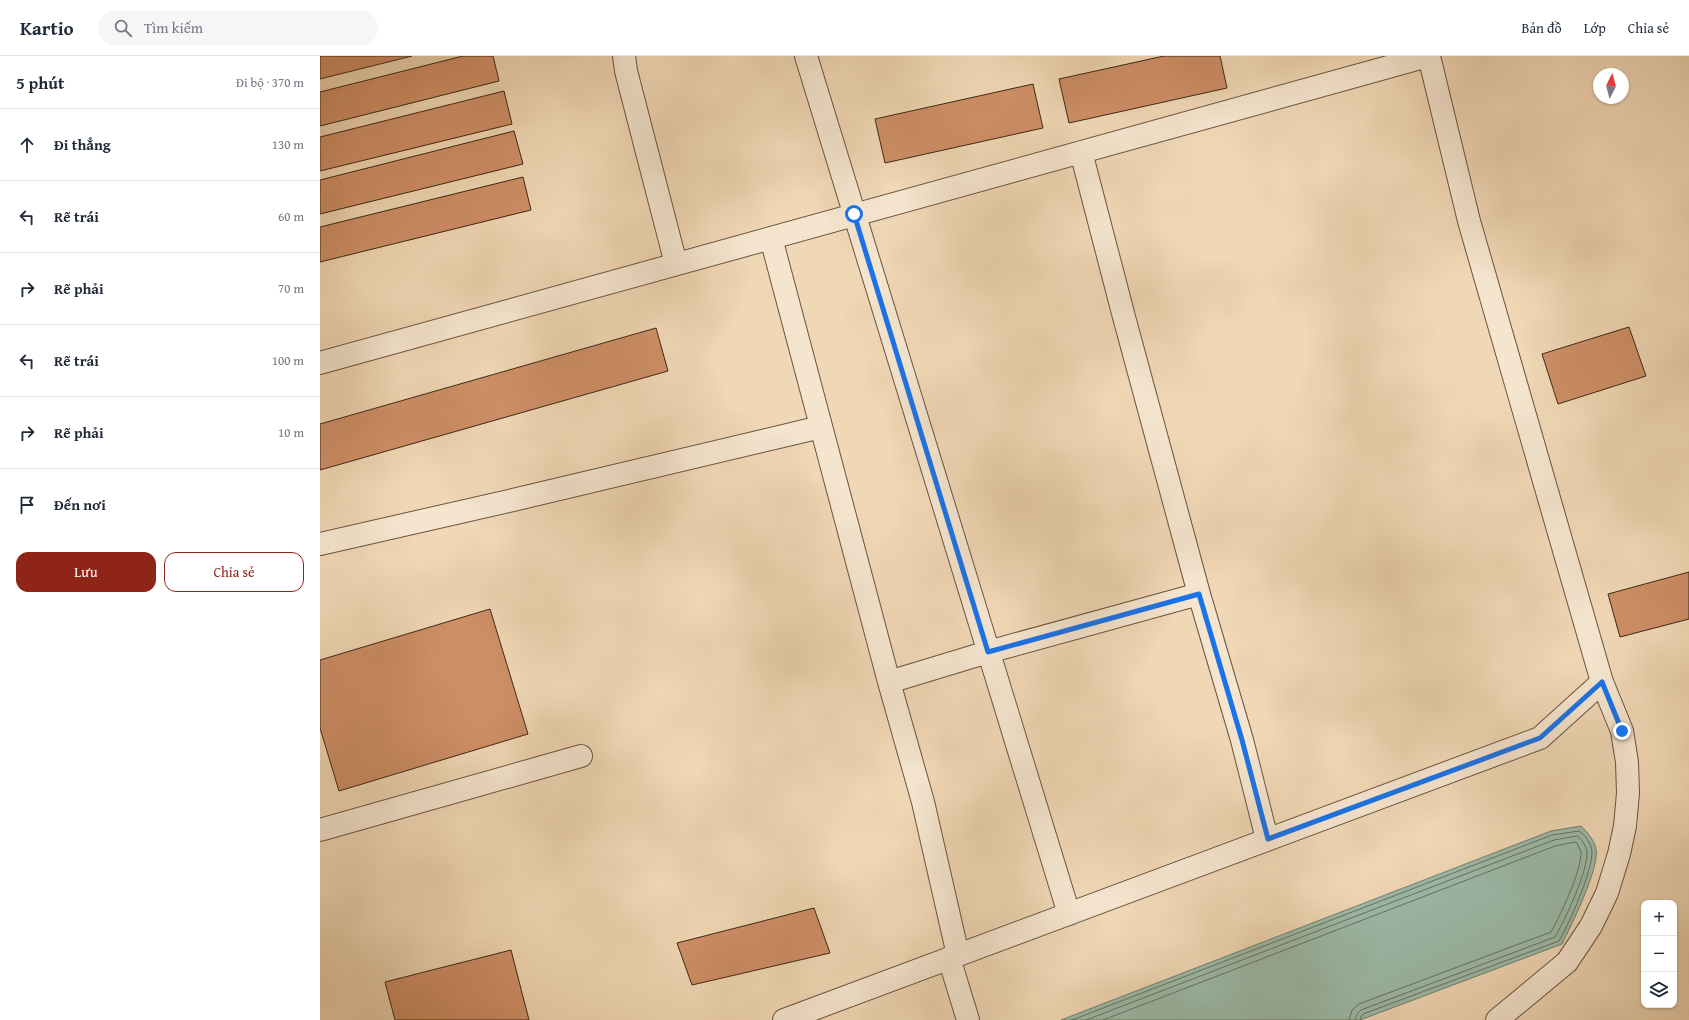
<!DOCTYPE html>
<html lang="vi">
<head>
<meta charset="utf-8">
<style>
  body { margin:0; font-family:"Gentium Book Plus",serif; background:#f6f6f7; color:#1f2937 }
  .controls { position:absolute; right:12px; bottom:12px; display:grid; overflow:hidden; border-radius:8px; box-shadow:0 1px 3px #0004 }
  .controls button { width:36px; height:36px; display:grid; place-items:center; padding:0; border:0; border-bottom:1px solid #e0e1e3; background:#fff; color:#1f2937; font:20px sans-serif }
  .compass { position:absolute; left:1273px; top:12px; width:36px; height:36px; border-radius:50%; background:#fff; box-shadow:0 1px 3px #0004; rotate:6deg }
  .stop { position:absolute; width:12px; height:12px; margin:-9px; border:3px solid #1a73e8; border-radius:50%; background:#fff }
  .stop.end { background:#1a73e8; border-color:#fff; box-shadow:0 1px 4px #0008 }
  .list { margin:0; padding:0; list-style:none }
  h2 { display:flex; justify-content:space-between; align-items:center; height:52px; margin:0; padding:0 16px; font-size:17px }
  h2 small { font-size:13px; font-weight:400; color:#747a83 }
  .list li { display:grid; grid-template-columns:26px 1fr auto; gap:12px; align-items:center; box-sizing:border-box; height:72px; padding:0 16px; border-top:1px solid #e0e1e3 }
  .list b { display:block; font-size:15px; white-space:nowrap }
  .list em { font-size:13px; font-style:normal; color:#747a83 }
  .actions { display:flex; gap:8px; padding:12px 16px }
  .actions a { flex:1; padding:9px 0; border:1px solid #8f2418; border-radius:12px; text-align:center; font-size:14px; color:#8f2418 }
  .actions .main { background:#8f2418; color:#fff }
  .icon { flex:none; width:22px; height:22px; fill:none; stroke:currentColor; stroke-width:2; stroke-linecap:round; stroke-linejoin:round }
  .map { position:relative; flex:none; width:1369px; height:964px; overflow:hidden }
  header { display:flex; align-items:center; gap:24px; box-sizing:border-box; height:56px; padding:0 20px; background:#fff; border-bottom:1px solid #e0e1e3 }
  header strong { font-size:19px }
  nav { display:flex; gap:22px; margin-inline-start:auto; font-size:14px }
  .search { width:280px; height:36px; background:#f6f6f7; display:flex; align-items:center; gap:10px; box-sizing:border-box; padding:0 14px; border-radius:22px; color:#747a83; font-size:15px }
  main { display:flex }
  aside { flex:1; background:#fff }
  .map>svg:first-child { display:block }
  .water { fill:#9bbaa8; stroke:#767f6e }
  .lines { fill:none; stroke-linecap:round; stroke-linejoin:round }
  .shore { stroke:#6c7060; stroke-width:1 }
  .building { fill:#ce8f66; stroke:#3e2717 }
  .minor-casing { stroke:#6a533e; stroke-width:24 }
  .minor { stroke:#f5e5cf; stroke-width:22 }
  .route { stroke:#1a73e8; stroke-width:5 }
</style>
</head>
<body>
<header>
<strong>Kartio</strong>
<div class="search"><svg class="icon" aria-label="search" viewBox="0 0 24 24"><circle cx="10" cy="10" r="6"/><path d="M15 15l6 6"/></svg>Tìm kiếm</div>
<nav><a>Bản đồ</a><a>Lớp</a><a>Chia sẻ</a></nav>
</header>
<main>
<aside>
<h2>5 phút<small>Đi bộ · 370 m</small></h2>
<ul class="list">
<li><svg class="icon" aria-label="ahead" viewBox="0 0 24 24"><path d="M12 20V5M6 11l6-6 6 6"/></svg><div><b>Đi thẳng</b></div><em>130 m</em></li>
<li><svg class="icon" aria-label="left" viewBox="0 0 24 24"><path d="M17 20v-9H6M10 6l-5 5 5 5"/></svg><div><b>Rẽ trái</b></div><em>60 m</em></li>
<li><svg class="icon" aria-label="right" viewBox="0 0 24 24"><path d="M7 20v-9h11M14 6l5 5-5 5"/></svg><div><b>Rẽ phải</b></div><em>70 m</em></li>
<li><svg class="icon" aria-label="left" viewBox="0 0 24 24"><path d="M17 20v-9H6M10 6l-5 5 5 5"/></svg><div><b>Rẽ trái</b></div><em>100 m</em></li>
<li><svg class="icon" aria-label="right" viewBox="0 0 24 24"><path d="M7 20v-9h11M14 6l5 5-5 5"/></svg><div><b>Rẽ phải</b></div><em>10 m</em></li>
<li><svg class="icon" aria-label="arrive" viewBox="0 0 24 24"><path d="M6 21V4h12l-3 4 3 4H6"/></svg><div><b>Đến nơi</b></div></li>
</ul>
<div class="actions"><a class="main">Lưu</a><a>Chia sẻ</a></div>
</aside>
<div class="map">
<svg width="1369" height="964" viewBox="0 0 1369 964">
  <rect width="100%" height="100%" fill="#f0d7b5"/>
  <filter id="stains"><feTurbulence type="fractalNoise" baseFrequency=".005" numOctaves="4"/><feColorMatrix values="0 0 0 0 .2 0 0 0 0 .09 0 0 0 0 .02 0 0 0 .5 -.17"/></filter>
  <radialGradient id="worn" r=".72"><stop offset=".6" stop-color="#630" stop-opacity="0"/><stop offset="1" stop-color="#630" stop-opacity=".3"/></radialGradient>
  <path class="water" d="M1261 770C1268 777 1274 784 1276 793 1280 811 1251 870 1242 888L1040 964H741L1231 775Z"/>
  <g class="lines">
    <path class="shore" d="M752 964 1232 779 1259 775C1265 779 1271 787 1272 795 1273 814 1249 868 1239 885L1043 958 1041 961 1040 964
      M766 964 1234 784 1257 780C1262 783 1266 790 1267 796 1268 815 1245 864 1235 881L1041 954 1037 958 1035 964
      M783 964 1235 790 1255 786 1257 787C1258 790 1260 793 1261 796 1262 814 1240 860 1231 876L1039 948 1032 954 1029 964"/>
  </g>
  <path class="building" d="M0 0H92L0 23Z
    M143 0H173L179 25 0 70V36Z
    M844 0H900L907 32 749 67 739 23Z
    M713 28 723 72 565 107 555 63Z
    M184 35 192 68 0 115V81Z
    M194 75 203 108 0 158V124Z
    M203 121 211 154 0 206V171Z
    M1309 271 1326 320 1238 348 1222 298Z
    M336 272 348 315 0 414V368Z
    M1369 516V563L1300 581 1288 538Z
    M170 553 208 678 19 735 0 672V604Z
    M494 852 510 897 372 929 357 887Z
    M191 894 209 964H75L65 926Z"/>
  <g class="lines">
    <g class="minor-casing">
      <path id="minor" d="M304 0 306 15 356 208
        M486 0 749 858
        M1109 0 1149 165 1282 626 1302 675 1307 706 1308 737 1305 770 1299 798 1287 837 1271 870 1247 906 1177 964
        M761 96 804 261 879 538 922 684 947 783
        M451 182 569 626 603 746 638 899
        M0 307 1108 0
        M0 488 193 444 501 371
        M569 626 668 596 879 538
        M0 774 261 700
        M629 902 648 964
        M464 964 1220 682 1282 626"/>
    </g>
    <use href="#minor" class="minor"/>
  </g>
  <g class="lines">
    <path class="route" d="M534 158 668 596 879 538 922 684 948 783 1220 682 1282 626 1302 675"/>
  </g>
  <rect width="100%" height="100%" filter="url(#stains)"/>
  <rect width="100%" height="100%" fill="url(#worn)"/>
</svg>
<div class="controls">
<button>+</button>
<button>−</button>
<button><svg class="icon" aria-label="layers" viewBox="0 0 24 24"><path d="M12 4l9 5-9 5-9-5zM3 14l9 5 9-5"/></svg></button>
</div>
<svg class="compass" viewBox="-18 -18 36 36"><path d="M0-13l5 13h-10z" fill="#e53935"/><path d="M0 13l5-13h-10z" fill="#747a83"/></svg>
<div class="stop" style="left:534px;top:158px"></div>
<div class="stop end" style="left:1302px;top:675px"></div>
</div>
</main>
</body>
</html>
